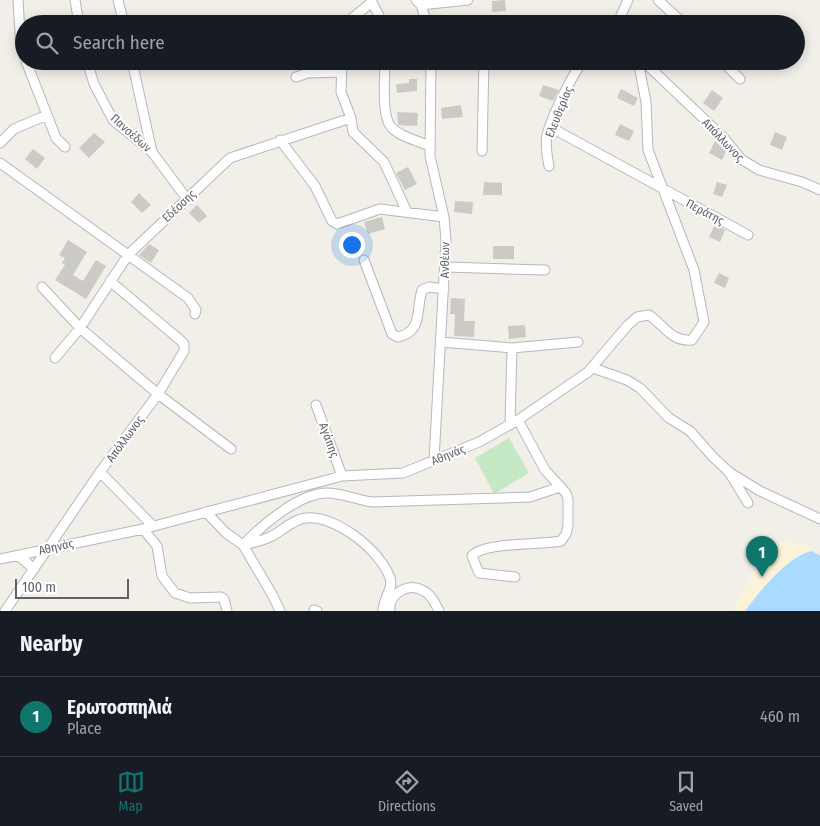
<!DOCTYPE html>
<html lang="en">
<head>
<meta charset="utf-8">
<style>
  body { margin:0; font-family:"Fira Sans Condensed",sans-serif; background:#242831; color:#f1f3f6 }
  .scale { position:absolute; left:15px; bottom:12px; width:114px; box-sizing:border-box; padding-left:5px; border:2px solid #5f6368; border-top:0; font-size:14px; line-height:18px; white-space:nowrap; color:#5f6368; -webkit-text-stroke:4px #fff; paint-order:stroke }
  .you { position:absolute; left:351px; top:244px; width:18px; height:18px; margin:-12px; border:4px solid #fff; border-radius:50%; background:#1a73e8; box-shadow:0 0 0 8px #1a73e833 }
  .badge { display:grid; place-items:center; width:32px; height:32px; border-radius:50%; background:#0f766e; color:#fff; font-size:16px; font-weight:700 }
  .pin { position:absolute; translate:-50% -41px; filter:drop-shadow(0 1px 2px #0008) }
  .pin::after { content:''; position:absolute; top:26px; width:18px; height:15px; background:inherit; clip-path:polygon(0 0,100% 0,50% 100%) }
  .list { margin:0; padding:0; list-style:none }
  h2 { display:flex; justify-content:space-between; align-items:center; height:65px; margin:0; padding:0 20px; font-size:21px }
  h2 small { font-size:16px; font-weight:400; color:#9ea1a6 }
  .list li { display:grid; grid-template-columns:32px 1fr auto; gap:15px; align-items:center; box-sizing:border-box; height:80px; padding:0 20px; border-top:1px solid #363941 }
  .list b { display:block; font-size:19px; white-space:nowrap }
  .list p { margin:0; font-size:16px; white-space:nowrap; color:#9ea1a6 }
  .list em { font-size:16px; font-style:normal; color:#9ea1a6 }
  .icon { flex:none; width:28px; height:28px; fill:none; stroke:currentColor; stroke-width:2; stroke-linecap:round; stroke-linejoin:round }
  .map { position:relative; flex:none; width:820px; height:611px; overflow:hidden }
  .search { position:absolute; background:#171b24; box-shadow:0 2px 12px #0003; left:15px; right:15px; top:15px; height:55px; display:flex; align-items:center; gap:12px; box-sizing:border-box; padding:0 18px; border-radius:28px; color:#9ea1a6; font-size:19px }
  .sheet { height:145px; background:#171b24 }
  nav { display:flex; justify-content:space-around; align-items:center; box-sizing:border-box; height:70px; border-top:1px solid #363941; background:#171b24; font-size:14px; color:#9ea1a6 }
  nav a { display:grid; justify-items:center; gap:2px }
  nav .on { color:#0f766e }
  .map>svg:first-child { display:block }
  .green { fill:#c5e8c5 }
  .sand { fill:#fbf3d9 }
  .water { fill:#aadaff }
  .building { fill:#cccac5 }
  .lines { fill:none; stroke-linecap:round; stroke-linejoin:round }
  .street-casing { stroke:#b5b8bc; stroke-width:11 }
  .street { stroke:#fff; stroke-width:9 }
  .labels { text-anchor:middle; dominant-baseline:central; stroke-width:4; stroke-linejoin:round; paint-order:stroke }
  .street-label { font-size:12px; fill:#5f6368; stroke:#fff }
</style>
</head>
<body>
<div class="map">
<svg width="820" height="611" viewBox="0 0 820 611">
  <rect width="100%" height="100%" fill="#f1efe8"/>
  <path class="green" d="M509 438 529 473 494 494 475 458Z"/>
  <path class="sand" d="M782 542H793L810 546 812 551C789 555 759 592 745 611H732L756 568Z"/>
  <path class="water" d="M812 551 820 556V611H745C759 592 789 555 812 551Z"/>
  <path class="building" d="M505 0 506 11 492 12V1Z
    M438 61H456V68L438 69Z
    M409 79H417V91L397 93 396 84 409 83Z
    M543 85 559 90 553 101 539 96Z
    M621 89 638 98 634 106 617 98Z
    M712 90 723 98 714 111 703 103Z
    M461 105 463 117 442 119 441 108Z
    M397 112 418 113 417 126 398 125Z
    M620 124 634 131 629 141 615 135Z
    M775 132 787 137 782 150 770 145Z
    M94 133 105 142 89 158 79 148Z
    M715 141 726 151 722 160 709 153Z
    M33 149 45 158 37 169 25 159Z
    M408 167 417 184 405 190 396 173Z
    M484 182 502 183V195H483Z
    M717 182 727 185 722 197 713 194Z
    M139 193 151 205 142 213 131 202Z
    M455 201 473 202 472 214 454 212Z
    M197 205 207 216 199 223 189 213Z
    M382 217 385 229 368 234 364 222Z
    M715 224 725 230 720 242 709 237Z
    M68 240 87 252 73 275 83 281 96 260 106 266 86 299 55 280 65 265 62 263 65 258 59 255Z
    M149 244 159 250 151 263 139 255Z
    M493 246H514V259H493Z
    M719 273 729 278 725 288 714 283Z
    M451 298 465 299 464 321H475L474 337 454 336 455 314H450Z
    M525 325 526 337 509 339 508 326Z"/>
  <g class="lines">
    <g class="street-casing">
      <path id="street" d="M18 0 21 48 24 56
        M75 0 79 24
        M118 0 124 24
        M371 0 383 24
        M416 0 421 5 427 24
        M658 0 684 24
        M421 5 468 0
        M345 24 372 2
        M617 24 628 0
        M26 61 56 138 65 147
        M87 61 94 84 113 120 152 152 187 199
        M132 61 152 152
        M342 61 341 92 351 118 353 132 384 162 407 212
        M385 61C385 77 381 115 391 127 400 137 418 141 430 146
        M431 61 430 156 444 217 446 240 434 460
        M643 61 724 138 741 159 759 170 802 182 820 190
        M722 61 740 79
        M296 77 308 73 341 72
        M550 127 748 235
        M280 140 315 186 332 221 337 224 380 209 444 217
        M0 143 14 129 47 115
        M482 151 484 61
        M0 163 188 298 196 310 195 314
        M549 166C547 156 545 145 547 135 551 118 572 75 583 61
        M364 260 392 334 398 337C423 332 416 309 422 290L429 287 444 289
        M446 267 545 270
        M42 287 80 328 158 394 231 449
        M441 342 512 348 578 342
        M55 358 80 328 128 255 230 158 351 118
        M593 368 627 380 640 388 669 418 690 431 713 457 729 472 760 491 820 519
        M316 405 342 476
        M510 425 512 348
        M100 472 153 526
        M729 472 748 503
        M206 512 226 533 243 545C253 543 262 541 272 536 283 530 294 519 306 518 336 515 381 551 390 578 394 589 382 600 383 611
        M143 529 157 546 162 576 175 593 190 598 221 597 224 599 227 611
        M19 556 34 569
        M0 559 143 529 342 476 403 473 479 442 518 420 588 372 627 326 637 317 649 315C664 325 671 342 692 340L704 322 694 270 648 150 646 102 638 61
        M515 577 479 573 472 556C482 542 542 545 561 541L566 534 568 526V499L566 493 545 470 518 420
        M314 610 317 611
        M5 611 100 472 158 394 184 351V344L180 340 110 281
        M280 611 273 596 243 545C261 526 299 493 327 493 342 493 357 500 372 502L530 497 560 487
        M390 611C388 595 407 582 422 590 431 594 435 603 439 611"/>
    </g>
    <use href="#street" class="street"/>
  </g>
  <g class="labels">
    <g class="street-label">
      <text transform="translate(559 112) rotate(-68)">Ελευθερίας</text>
      <text transform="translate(131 133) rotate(42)">Πανσέδων</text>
      <text transform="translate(723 140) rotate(46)">Απόλλωνος</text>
      <text transform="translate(179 206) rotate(-43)">Εδέσσης</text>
      <text transform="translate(705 212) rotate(28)">Περάτης</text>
      <text transform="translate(445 260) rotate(-89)">Ανθέων</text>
      <text transform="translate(125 439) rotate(-54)">Απόλλωνος</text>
      <text transform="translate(329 440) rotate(70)">Αγάπης</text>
      <text transform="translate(448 455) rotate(-22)">Αθηνάς</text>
      <text transform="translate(56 547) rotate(-13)">Αθηνάς</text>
    </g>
  </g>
</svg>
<div class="scale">100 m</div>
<div class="you"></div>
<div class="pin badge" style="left:762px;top:577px">1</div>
<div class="search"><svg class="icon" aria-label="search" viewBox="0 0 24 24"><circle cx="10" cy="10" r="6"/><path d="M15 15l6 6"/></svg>Search here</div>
</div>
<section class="sheet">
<h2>Nearby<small></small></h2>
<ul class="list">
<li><span class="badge">1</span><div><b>Ερωτοσπηλιά</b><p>Place</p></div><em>460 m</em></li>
</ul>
</section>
<nav>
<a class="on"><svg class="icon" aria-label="map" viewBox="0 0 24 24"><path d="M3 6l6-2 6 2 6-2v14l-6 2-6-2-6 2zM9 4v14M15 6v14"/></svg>Map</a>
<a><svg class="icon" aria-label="directions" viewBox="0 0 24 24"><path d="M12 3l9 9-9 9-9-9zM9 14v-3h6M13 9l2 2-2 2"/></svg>Directions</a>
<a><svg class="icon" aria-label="saved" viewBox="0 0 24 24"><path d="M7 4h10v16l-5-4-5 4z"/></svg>Saved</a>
</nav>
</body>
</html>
